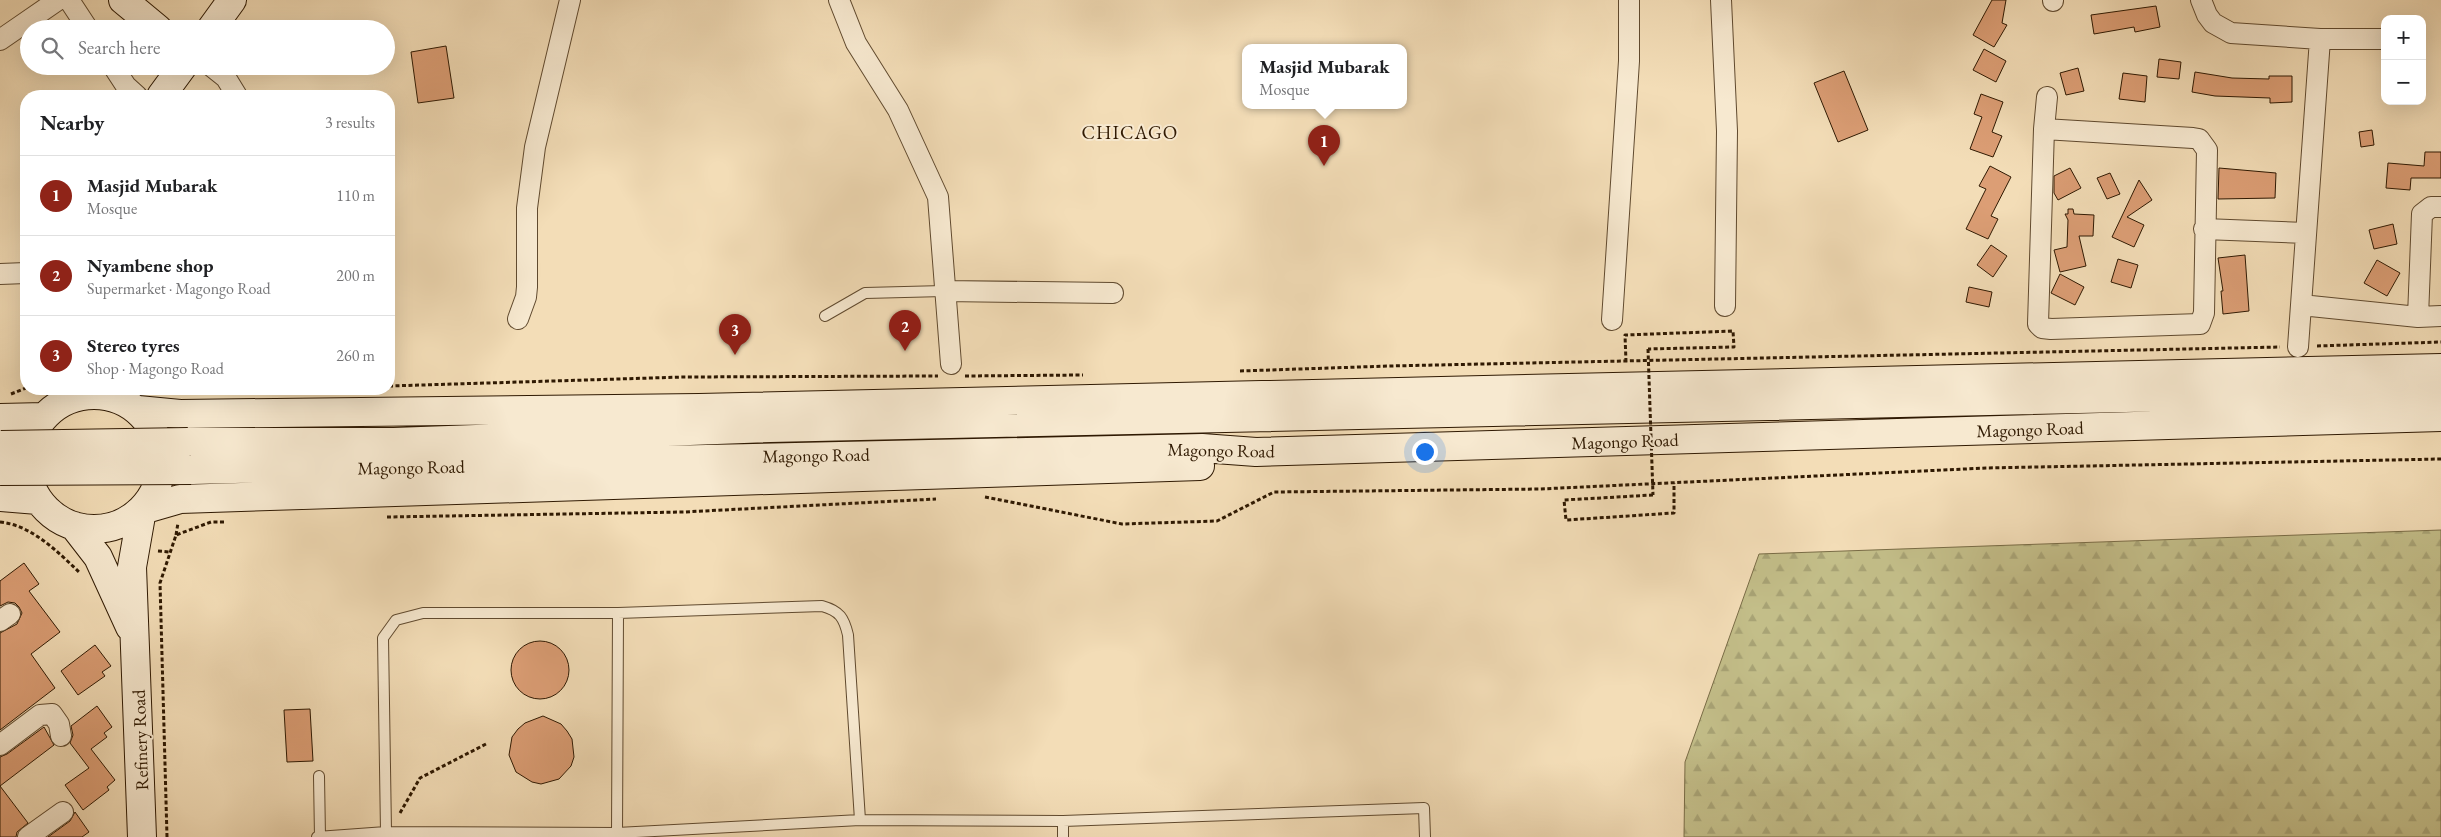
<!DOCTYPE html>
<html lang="en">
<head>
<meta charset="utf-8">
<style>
  body { margin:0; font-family:"EB Garamond",serif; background:#f2f2f2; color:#202124 }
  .controls { position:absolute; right:15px; top:15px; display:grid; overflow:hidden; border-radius:10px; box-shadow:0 5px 20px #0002 }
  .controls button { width:45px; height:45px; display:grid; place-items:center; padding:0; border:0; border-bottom:1px solid #e0e0e0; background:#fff; color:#202124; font:25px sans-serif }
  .you { position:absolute; left:1424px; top:451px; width:18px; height:18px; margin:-12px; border:4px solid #fff; border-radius:50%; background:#1a73e8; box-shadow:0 0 0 8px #1a73e833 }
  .badge { display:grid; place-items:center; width:32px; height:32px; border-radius:50%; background:#8f2418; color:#fff; font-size:16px; font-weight:700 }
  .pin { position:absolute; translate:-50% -41px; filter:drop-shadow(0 1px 2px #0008) }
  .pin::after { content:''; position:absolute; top:26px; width:18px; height:15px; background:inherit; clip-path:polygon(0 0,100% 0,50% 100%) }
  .popup { position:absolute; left:1242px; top:44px; width:165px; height:65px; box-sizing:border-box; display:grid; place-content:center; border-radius:10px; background:#fff; filter:drop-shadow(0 1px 4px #0005); font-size:16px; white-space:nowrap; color:#757577 }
  .popup b { font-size:19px; color:#202124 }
  .popup::after { content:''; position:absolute; left:50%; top:100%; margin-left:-10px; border:10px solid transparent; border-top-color:#fff }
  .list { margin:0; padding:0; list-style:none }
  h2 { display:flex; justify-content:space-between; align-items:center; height:65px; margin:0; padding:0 20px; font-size:21px }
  h2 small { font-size:16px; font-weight:400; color:#757577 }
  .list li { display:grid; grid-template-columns:32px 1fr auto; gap:15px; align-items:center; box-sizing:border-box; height:80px; padding:0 20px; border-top:1px solid #e0e0e0 }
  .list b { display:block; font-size:19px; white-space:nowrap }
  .list p { margin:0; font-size:16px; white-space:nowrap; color:#757577 }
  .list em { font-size:16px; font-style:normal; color:#757577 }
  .icon { flex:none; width:28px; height:28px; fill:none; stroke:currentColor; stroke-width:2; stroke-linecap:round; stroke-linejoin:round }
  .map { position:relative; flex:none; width:2441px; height:837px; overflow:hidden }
  .search { position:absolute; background:#fff; box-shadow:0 5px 20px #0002; left:20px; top:20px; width:375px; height:55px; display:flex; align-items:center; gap:12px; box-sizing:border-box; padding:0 18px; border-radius:28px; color:#757577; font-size:19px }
  .panel { position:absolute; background:#fff; box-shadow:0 5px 20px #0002; left:20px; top:90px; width:375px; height:305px; border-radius:20px }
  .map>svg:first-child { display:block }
  .forest { fill:url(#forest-firs); stroke:#796c46 }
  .building { fill:#dc9e75; stroke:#2f1902 }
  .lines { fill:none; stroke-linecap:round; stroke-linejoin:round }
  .lane-casing { stroke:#604a2f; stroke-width:12 }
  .street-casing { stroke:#604a2f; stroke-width:22 }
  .secondary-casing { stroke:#2f1902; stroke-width:30 }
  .path { stroke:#2f1902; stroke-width:3; stroke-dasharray:4 2.5; stroke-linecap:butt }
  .lane { stroke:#f7e9d0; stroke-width:10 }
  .street { stroke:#f7e9d0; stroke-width:20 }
  .secondary { stroke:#f7e9d0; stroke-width:28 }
  .secondary-bridge-casing { stroke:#2f1902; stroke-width:30; stroke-linecap:butt }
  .path-bridge { stroke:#2f1902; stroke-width:3; stroke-dasharray:4 2.5; stroke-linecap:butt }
  .secondary-bridge { stroke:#f7e9d0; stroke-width:28 }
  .labels { text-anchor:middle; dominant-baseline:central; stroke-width:4; stroke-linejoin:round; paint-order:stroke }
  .street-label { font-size:18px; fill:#2f1902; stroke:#f7e9d0 }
  .neighbourhood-label { font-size:19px; letter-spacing:1px; fill:#2f1902; stroke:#f7e9d0 }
</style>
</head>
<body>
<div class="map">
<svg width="2441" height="837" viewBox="0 0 2441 837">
  <defs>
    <pattern id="forest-firs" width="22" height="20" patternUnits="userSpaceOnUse" patternTransform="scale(1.25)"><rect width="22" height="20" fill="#c3be89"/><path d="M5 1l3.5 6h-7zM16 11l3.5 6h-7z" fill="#a8a375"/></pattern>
  </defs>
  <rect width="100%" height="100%" fill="#f3ddb7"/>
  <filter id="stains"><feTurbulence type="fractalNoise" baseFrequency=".004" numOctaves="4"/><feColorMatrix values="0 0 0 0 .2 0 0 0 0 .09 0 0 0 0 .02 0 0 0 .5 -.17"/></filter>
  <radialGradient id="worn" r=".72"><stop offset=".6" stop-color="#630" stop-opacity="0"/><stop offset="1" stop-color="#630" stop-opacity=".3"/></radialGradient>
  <path class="forest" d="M2441 530V837H1684L1685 762 1759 554Z"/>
  <path class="building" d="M1992 0H2006L2002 23 2007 25 1994 47 1973 35Z
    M2156 6 2160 27 2135 32 2134 27 2094 34 2091 15Z
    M446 46 454 98 418 103 411 52Z
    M1984 49 2006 61 1996 82 1973 70Z
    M2159 59 2181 62 2179 79 2157 77Z
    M2078 68 2084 91 2066 95 2060 73Z
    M1844 71 1868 130 1838 142 1814 83Z
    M2195 72 2232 78 2269 79V76H2292V102L2270 103V98L2215 96 2192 92Z
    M2123 73 2147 76 2145 102 2119 99Z
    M1981 94 2003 102 1992 132 2002 136 1993 157 1970 149 1982 117 1974 114Z
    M2372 130 2374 145 2361 147 2359 132Z
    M2425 152H2441V178H2411L2410 190 2386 188 2388 163 2424 166Z
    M1990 166 2011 177 1991 216 1998 219 1988 239 1966 229 1986 189 1979 186Z
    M2070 168 2081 188 2058 200 2054 193V176Z
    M2219 168 2276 173 2275 198 2218 199Z
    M2110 173 2120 194 2107 199 2097 178Z
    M2139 180 2152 200 2127 217 2144 225 2134 247 2112 237Z
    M2068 209H2073L2074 214 2094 215 2093 236H2079L2086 266 2060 272 2054 250 2067 247 2068 220 2065 214H2068Z
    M2393 224 2397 244 2374 249 2369 230Z
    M1991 245 2007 256 1993 277 1977 265Z
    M2245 255 2249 311 2223 314 2221 291H2223L2218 258Z
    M2118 259 2138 265 2131 288 2111 282Z
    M2377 260 2400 273 2387 296 2364 283Z
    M2060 274 2084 287 2075 305 2051 293Z
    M1969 287 1992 292 1989 307 1966 302Z
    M24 563 39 584 29 591 60 632 31 654 55 688 0 730V633L17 624 22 613 19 607 15 603 8 602 0 606V581Z
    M511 670a29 29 0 1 1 58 0a29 29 0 1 1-58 0Z
    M95 645 111 666 102 672 105 676 78 695 61 671Z
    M97 706 112 727 104 733 107 737 91 749 115 780 107 787 109 790 83 810 65 785 89 768 70 743 73 735 71 726Z
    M310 709 313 761 287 762 284 710Z
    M543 716 561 724 567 731 572 739 574 757 571 766 559 779 541 784 532 782 516 772 509 755 512 737 518 729 525 723Z
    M44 727 54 745 0 786 28 823 17 832 16 837H0V757L7 754Z
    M75 812 89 832 82 837H48L70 821Z"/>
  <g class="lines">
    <g class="lane-casing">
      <path id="lane" d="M825 316 865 293 944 291
        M319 776 320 837
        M1063 821V837
        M386 832 383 638 396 620 423 613H618L822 606C840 611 844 618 848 635L860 820
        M317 837 386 832 617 833 860 820 1063 821 1424 808 1425 837
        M617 837 618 613"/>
    </g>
    <g class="street-casing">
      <path id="street" d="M69 0 88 29
        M839 0 856 43 898 110 938 197 951 364
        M1721 0 1727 131 1725 306
        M2201 0 2207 15 2213 23 2231 33 2320 39H2382
        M2053 1V0
        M0 40 58 0
        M113 66 126 86 137 96
        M211 66 226 78 237 96
        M2044 129 2193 138 2199 139 2207 150 2204 313 2200 324 2051 329 2042 328 2038 324 2044 129 2047 97
        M2204 229 2306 233
        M0 274 26 273
        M944 291 1113 293
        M2301 305 2418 317 2441 316
        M2418 317 2422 214 2431 207H2441
        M518 319 526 297 527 287V208L535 147 570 0
        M1612 320 1629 61V0
        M2298 347 2320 39
        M0 621 10 614
        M0 745 40 715 52 714 59 724 61 736
        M28 837 63 812"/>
    </g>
    <g class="secondary-casing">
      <path id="secondary" d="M123 0 158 29
        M211 29 232 0
        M161 96 183 66
        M27 462a67 67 0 1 1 134 0a67 67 0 1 1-134 0Z
        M138 410 180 414 699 408 2441 368
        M0 418 44 417
        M188 442H394L770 428 2441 391
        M191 470C528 465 865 454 1202 448L1256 452 2441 417
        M0 497 38 500
        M74 526 98 557 130 627
        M142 837 132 567 142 510 180 499 1200 466"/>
    </g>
    <path class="path" d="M2317 346 2441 342
      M1626 362 1625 335 1733 331 1734 347 1648 349
      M1240 371 1389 366 2280 347
      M965 376 1083 375
      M389 386 684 377 938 376
      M11 394 26 388
      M1653 495 1564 500 1566 520 1674 513V483
      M985 497 1122 524 1217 521 1274 492 1540 489 1986 468 2441 459
      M387 517 684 512 936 499
      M0 522C31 525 57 551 79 572
      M176 535 178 523
      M158 551 169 552
      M400 813 420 778 486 744
      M167 837 160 583 176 535 211 522H226"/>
    <use href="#lane" class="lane"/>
    <use href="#street" class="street"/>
    <use href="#secondary" class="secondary"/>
    <g class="secondary-bridge-casing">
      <path id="secondary-bridge" d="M1 445 188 442
        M0 471 191 470"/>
    </g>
    <path class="path-bridge" d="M1648 349 1653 495"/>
    <use href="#secondary-bridge" class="secondary-bridge"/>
  </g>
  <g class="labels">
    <g class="street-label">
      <text transform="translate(2030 429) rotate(-2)">Magongo Road</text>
      <text transform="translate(1625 441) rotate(-2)">Magongo Road</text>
      <text transform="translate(1221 450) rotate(1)">Magongo Road</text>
      <text transform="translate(816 455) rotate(-1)">Magongo Road</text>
      <text transform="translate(411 467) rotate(-1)">Magongo Road</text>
      <text transform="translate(140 740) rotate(-92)">Refinery Road</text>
    </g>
    <g class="neighbourhood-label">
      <text x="1130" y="132">CHICAGO</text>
    </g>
  </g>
  <rect width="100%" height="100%" filter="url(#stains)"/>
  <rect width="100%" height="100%" fill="url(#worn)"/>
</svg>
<div class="controls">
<button>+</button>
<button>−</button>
</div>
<div class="you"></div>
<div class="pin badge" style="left:1324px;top:166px">1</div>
<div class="popup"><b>Masjid Mubarak</b>Mosque</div>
<div class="pin badge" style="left:905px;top:351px">2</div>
<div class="pin badge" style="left:735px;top:355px">3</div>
<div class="search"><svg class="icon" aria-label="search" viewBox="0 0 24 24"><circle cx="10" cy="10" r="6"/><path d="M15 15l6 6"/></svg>Search here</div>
<section class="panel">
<h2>Nearby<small>3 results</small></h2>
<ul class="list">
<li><span class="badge">1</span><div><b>Masjid Mubarak</b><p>Mosque</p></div><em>110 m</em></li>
<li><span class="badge">2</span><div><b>Nyambene shop</b><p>Supermarket · Magongo Road</p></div><em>200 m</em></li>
<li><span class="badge">3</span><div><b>Stereo tyres</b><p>Shop · Magongo Road</p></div><em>260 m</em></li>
</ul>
</section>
</div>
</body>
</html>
